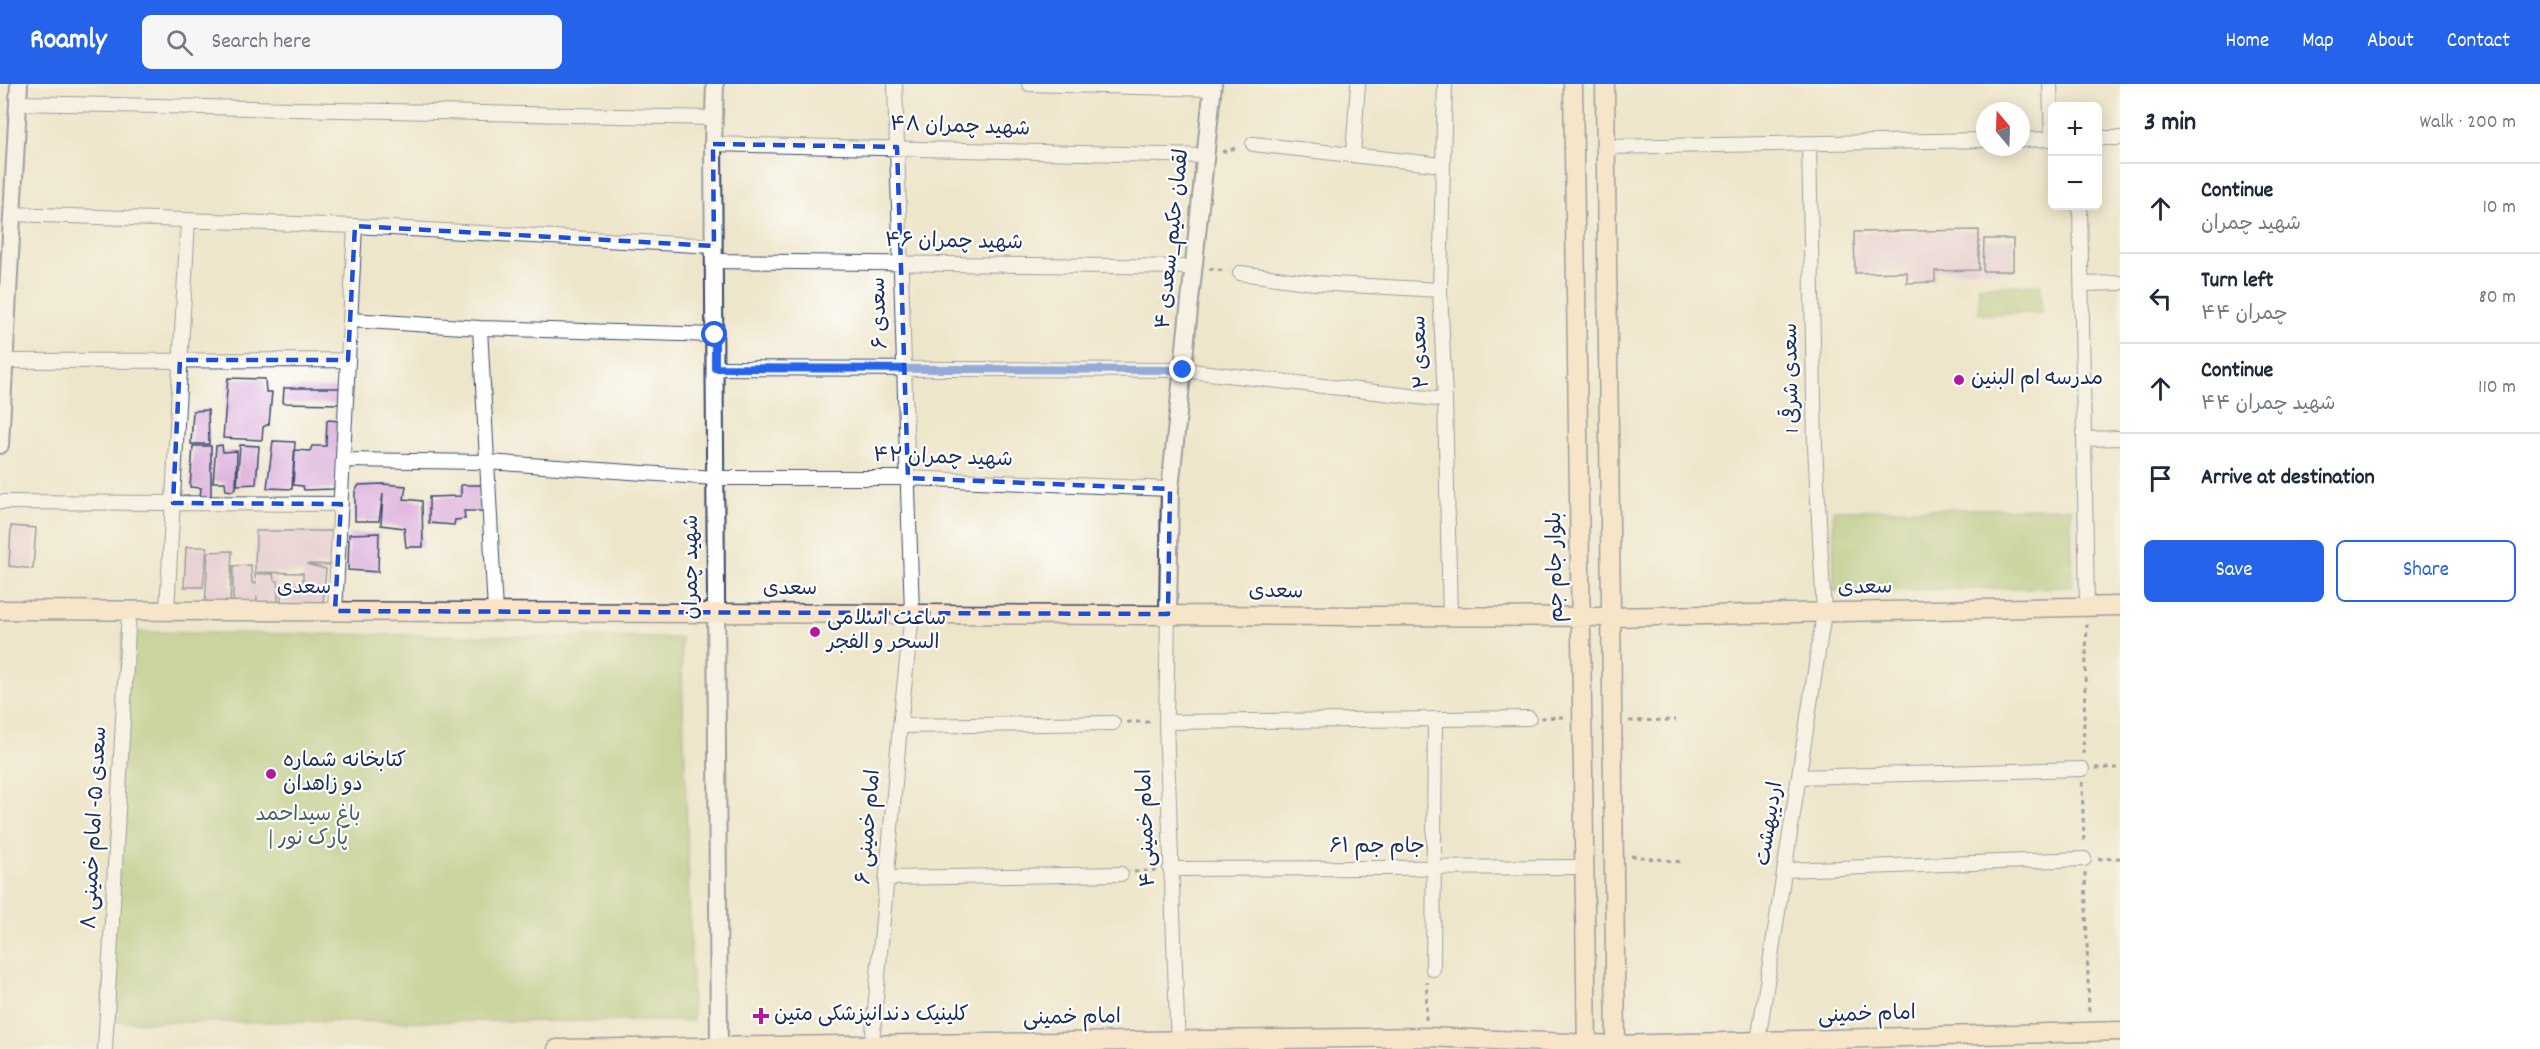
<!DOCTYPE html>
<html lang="en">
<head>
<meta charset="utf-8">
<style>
  body { margin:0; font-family:Dekko,"Playpen Sans Arabic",sans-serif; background:#f6f6f7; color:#1f2937 }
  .controls { position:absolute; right:18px; top:18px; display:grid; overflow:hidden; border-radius:9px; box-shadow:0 3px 15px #0003 }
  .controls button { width:54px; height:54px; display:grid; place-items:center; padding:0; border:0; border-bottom:2px solid #e0e1e3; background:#fff; color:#1f2937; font:30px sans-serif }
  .compass { position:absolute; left:1976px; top:18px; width:54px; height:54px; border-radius:50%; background:#fff; box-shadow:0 3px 15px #0003; rotate:341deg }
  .stop { position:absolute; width:18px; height:18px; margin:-14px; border:4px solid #2563eb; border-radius:50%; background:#fff }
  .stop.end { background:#2563eb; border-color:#fff; box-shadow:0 2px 6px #0008 }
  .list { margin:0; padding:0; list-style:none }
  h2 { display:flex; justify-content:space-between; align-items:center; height:78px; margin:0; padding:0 24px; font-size:26px }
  h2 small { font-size:20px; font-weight:400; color:#747a83 }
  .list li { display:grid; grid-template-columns:39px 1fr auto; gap:18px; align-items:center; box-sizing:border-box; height:90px; padding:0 24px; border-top:2px solid #e0e1e3 }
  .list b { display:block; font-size:22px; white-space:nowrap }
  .list p { margin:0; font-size:20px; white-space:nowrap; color:#747a83 }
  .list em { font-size:20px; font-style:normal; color:#747a83 }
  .actions { display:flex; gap:12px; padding:18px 24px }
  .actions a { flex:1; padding:14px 0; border:2px solid #2563eb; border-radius:9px; text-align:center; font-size:21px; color:#2563eb }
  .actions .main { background:#2563eb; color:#fff }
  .icon { flex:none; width:33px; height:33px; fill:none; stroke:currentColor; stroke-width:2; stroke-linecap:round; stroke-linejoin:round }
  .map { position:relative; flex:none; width:2120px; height:965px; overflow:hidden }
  header { display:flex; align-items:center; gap:36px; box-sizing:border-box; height:84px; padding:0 30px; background:#2563eb; color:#fff }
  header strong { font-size:28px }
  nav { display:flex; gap:33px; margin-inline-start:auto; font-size:21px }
  .search { width:420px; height:54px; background:#f6f6f7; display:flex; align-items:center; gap:15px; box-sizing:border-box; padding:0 21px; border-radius:9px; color:#747a83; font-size:22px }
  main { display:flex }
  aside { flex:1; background:#fff }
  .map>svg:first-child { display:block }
  .green { fill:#9ebf68; stroke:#5c7763; stroke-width:1.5 }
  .building { fill:#dcafda }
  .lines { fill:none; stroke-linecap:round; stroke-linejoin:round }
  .minor-casing { stroke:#3b4a6e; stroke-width:16 }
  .tertiary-casing { stroke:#3b4a6e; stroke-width:20 }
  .secondary-casing { stroke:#3b4a6e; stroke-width:21 }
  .path { stroke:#3b4a6e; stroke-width:3; stroke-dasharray:4.5 4.5; stroke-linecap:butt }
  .minor { stroke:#fff; stroke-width:14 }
  .tertiary { stroke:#fff; stroke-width:16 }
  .secondary { stroke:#ffe4c6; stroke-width:18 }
  .route { stroke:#2563eb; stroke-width:8 }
  .marked { fill:none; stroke:#1d4ed8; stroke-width:4.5; stroke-dasharray:12 8; stroke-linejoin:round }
  .poi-dot { fill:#b5179e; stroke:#fff; stroke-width:2 }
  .labels { text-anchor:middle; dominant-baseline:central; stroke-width:4.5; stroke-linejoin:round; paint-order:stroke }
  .street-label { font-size:21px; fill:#1b2f5e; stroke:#fff }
  .poi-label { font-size:21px; fill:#1b2f5e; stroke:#fff; text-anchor:start }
  .park-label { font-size:21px; fill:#496162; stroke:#fff }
</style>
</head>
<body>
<header>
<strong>Roamly</strong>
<div class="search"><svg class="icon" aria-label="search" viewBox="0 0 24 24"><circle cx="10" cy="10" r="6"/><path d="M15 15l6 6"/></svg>Search here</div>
<nav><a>Home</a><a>Map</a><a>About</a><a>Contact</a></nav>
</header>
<main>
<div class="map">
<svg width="2120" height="965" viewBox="0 0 2120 965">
  <rect width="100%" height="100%" fill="#fff"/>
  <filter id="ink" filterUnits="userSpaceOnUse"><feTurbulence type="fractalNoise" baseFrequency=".0167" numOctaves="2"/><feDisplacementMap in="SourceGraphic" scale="12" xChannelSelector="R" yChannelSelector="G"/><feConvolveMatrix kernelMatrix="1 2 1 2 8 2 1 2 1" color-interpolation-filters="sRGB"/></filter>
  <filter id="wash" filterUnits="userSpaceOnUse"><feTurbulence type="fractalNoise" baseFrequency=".008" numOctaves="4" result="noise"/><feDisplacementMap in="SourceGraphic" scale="24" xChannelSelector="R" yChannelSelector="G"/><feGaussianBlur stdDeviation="1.35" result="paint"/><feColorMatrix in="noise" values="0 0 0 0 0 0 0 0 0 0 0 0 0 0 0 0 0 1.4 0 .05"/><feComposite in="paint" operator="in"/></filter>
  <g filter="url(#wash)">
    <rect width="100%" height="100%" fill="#eee6cb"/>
    <path class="green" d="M2041 201V229L1979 230V202Z
      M2071 424 2072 503 1834 507 1833 426Z
      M123 548 681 554 693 937 103 938Z"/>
    <g id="blocks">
      <path class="building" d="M1979 146V186L1935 187V198L1907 199V188L1855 189 1854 148Z
        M1984 155H2013V187H1983Z
        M228 294 265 295 266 308H272L269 340 263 343 262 356 223 354Z
        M284 304H340V320L283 319Z
        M208 326 209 360H191L193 327Z
        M327 336 340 337 334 405 304 406 303 402 293 401 295 366 310 367 312 362H326Z
        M273 357 295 358 292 405 267 404Z
        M222 361 223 368 237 367 236 404 233 407 226 406 225 398H213L216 362Z
        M240 361 259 362 256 400 237 401Z
        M193 362H211V416L200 415 201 404 190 403Z
        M383 400 406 402 404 415 422 417 423 463H406L404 444 381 441 383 410 379 437H355V407L359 401Z
        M461 401H483V427H464L465 435 455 436 454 441 429 439V413L461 412Z
        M11 442 36 444 33 485 9 482Z
        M256 447H334L331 481 306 480 326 485 323 519H281V503L303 501V489L255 488Z
        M379 449 378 488 348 486 349 450Z
        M186 463H207L203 503H184Z
        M232 467 230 521 205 523 208 468Z
        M251 481 252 499 256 500 255 490H273L274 496 278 497V519H257V512V519L233 520V482Z"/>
    </g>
  </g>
  <g filter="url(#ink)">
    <use href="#blocks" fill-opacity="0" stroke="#3b4a6e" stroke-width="1.5"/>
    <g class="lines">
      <g class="minor-casing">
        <path id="minor" d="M1029 0 1212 5
          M1445 0 1440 206 1445 316 1450 533
          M2050 0 2052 55
          M18 19 714 34
          M2098 54H2120
          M2021 56 2052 55
          M713 60 1206 72
          M1253 60 1442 81
          M1605 63 1985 56
          M1353 71 1358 0
          M2080 122 2087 522
          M12 130 355 142 714 162
          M714 177 1194 183
          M1240 189 1314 199 1440 206
          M2081 200 2120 199
          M350 236 480 244 715 251
          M480 244 495 528
          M4 277 348 276
          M715 284 1183 286 1445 316
          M2084 355 2120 354
          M343 376 487 378 715 394H908L1170 405
          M0 418 341 420
          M167 526 188 136
          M335 527 355 142
          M1168 530 1166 638 1178 965
          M1166 638 1529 634
          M900 642 1113 639
          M1799 693 2082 685
          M1170 785 1584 783
          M1785 786 2084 775
          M886 794 1121 790
          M1433 885 1435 635
          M1758 957 1824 529 1815 362 1809 59
          M872 960 900 642 912 529 895 0
          M105 965 129 526"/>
      </g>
      <g class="tertiary-casing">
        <path id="tertiary" d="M715 0 713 60 719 965
          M0 361 19 0
          M1168 530 1170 405 1213 0"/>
      </g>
      <g class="secondary-casing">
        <path id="secondary" d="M1573 0 1587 965
          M1605 0 1616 965
          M0 526 1611 533 2120 522
          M557 965 1426 953 1616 961 2120 947"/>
      </g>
      <path class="path" d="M1222 68 1239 63
        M1209 185 1226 187
        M1541 634 1565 633
        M1629 637 1676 636
        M1127 638H1153
        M2083 670 2087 539
        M2095 684H2120
        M2082 698 2084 760
        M1631 772 1681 778
        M2098 775 2120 774
        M1134 788 1158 786
        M2085 788 2089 931
        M1426 936 1427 898"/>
      <use href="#minor" class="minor"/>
      <use href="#tertiary" class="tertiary"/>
      <use href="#secondary" class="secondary"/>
    </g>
  </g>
  <g class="lines" filter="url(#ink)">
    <path class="route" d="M715 251V284L1183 286"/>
  </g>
  <path d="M0 0H2120V965H0ZM713 60 897 63 908 394 1170 405 1168 530 335 527 341 420 173 419 180 276H348L355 142 714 162Z" fill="#eee6cb" fill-opacity=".55" fill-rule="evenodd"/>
  <path class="marked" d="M713 60 897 63 908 394 1170 405 1168 530 335 527 341 420 173 419 180 276H348L355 142 714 162Z"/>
  <g class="poi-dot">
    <circle cx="1959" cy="296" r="6"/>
    <circle cx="815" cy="548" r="6"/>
    <circle cx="271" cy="690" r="6"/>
    <path d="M758 923h6v6h6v6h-6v6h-6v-6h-6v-6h6z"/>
  </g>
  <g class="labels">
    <g class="street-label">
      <text transform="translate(960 44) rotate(2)">شهید چمران ۴۸</text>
      <text transform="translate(1174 155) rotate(-84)">لقمان حکیم_سعدی ۴</text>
      <text transform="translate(954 159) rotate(1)">شهید چمران ۴۶</text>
      <text transform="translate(881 229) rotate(-92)">سعدی ۶</text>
      <text transform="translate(1422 268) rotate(-93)">سعدی ۲</text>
      <text transform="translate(1793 294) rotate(-91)">سعدی شرقی 1</text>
      <text transform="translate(943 375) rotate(2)">شهید چمران ۴۲</text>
      <text transform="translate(693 483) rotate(-90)">شهید چمران</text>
      <text transform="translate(1557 483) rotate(-91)">بلوار جام جم</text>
      <text x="304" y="505">سعدی</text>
      <text transform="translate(1865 505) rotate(-1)">سعدی</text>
      <text x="790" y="506">سعدی</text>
      <text transform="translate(1276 509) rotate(1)">سعدی</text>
      <text transform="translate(1771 740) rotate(-81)">اردیبهشت</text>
      <text transform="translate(870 743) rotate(-85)">امام خمینی ۶</text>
      <text transform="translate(96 744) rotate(-87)">سعدی ۵- امام خمینی ۸</text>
      <text transform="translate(1148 744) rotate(-92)">امام خمینی ۴</text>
      <text x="1377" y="764">جام جم ۶۱</text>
      <text transform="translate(1867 932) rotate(-2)">امام خمینی</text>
      <text transform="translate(1072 935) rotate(-1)">امام خمینی</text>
    </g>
    <g class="poi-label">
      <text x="1971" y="296">مدرسه ام البنین</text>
      <text x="827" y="536">ساعت اسلامی<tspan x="827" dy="24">السحر و الفجر</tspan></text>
      <text x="283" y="678">کتابخانه شماره<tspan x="283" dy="24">دو زاهدان</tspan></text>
      <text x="774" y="932">کلینیک دندانپزشکی متین</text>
    </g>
    <g class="park-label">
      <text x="308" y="732">باغ سیداحمد<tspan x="308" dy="24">| پارک نور</tspan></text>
    </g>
  </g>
</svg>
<div class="controls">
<button>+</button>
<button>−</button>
</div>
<svg class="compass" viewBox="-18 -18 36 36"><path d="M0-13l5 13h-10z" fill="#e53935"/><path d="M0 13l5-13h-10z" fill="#747a83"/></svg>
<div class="stop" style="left:715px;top:251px"></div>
<div class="stop end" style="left:1183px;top:286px"></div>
</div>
<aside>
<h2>3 min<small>Walk · 200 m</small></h2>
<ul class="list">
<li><svg class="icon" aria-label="ahead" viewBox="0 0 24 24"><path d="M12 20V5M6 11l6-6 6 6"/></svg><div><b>Continue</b><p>شهید چمران</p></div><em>10 m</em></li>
<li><svg class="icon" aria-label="left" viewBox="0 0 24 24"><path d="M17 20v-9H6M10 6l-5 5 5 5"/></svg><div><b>Turn left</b><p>چمران ۴۴</p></div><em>80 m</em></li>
<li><svg class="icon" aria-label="ahead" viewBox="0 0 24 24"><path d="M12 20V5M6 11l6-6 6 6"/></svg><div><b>Continue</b><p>شهید چمران ۴۴</p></div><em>110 m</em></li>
<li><svg class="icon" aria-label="arrive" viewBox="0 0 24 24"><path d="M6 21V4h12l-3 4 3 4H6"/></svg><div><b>Arrive at destination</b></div></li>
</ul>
<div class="actions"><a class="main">Save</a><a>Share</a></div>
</aside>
</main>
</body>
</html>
